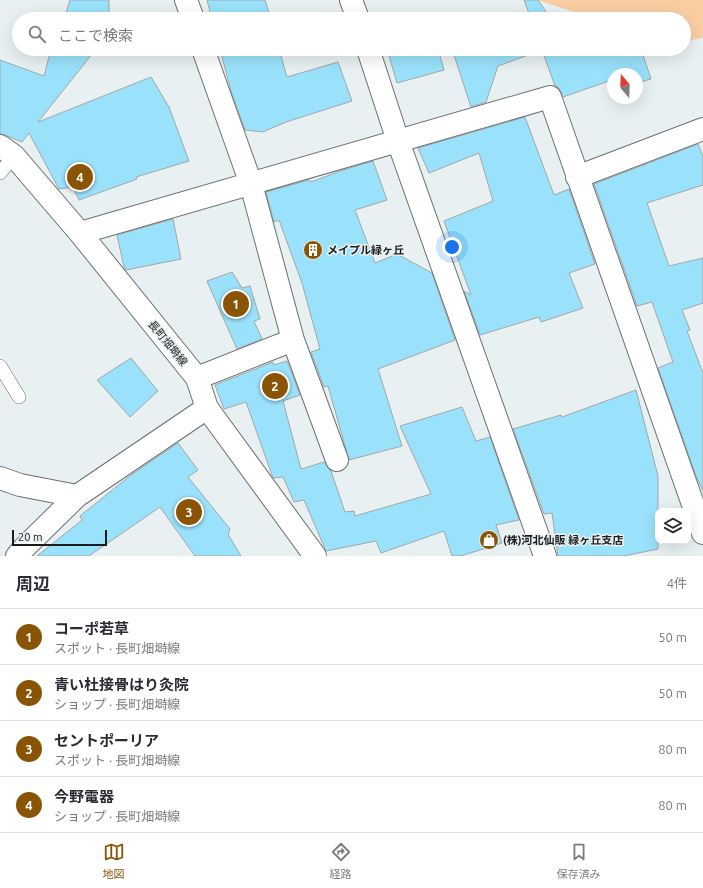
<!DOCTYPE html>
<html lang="ja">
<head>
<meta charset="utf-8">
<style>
  body { margin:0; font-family:Ubuntu,"Noto Sans JP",sans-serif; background:#f7f7f7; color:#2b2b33 }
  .controls { position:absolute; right:12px; bottom:12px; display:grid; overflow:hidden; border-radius:8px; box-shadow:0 4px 16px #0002 }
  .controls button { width:36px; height:36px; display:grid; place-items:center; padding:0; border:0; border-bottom:1px solid #e1e1e2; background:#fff; color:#2b2b33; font:20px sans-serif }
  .compass { position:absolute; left:607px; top:68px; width:36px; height:36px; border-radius:50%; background:#fff; box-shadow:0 4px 16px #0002; rotate:341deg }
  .scale { position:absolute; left:12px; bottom:10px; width:95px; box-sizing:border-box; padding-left:4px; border:2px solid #1a1c1d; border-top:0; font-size:11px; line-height:14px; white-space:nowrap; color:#1a1c1d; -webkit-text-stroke:3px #e9f0f2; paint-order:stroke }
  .you { position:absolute; left:452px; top:247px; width:14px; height:14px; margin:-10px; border:3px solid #fff; border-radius:50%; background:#1a73e8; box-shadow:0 0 0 6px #1a73e833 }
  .badge { display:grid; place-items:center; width:26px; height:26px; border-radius:50%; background:#8a5405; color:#fff; font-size:13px; font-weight:700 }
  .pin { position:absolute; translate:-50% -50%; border:2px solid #fff; box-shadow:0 1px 4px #0006 }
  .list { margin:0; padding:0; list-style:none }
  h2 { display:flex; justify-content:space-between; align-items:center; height:52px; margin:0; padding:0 16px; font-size:17px }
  h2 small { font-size:13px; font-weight:400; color:#7c7c81 }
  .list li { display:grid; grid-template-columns:26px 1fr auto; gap:12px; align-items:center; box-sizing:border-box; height:56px; padding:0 16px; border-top:1px solid #e1e1e2 }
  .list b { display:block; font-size:15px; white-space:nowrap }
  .list p { margin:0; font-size:13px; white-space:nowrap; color:#7c7c81 }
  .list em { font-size:13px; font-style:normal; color:#7c7c81 }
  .icon { flex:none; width:22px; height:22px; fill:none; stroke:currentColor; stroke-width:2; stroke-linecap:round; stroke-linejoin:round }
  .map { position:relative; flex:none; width:703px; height:556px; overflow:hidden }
  .search { position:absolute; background:#fff; box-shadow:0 4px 16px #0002; left:12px; right:12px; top:12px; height:44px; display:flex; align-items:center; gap:10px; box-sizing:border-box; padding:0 14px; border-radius:22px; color:#7c7c81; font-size:15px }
  .sheet { height:276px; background:#fff }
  nav { display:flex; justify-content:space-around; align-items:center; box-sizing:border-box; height:56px; border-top:1px solid #e1e1e2; background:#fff; font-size:11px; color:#7c7c81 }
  nav a { display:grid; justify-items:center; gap:2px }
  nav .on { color:#8a5405 }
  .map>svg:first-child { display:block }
  .green { fill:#facea3 }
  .building { fill:#9ae2fb; stroke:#a1a7a9 }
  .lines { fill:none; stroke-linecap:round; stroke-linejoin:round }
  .service-casing { stroke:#6b7173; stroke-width:14 }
  .minor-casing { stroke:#6b7173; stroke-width:24 }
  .service { stroke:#fff; stroke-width:13 }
  .minor { stroke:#fff; stroke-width:22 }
  .labels { text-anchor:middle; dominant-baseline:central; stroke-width:3; stroke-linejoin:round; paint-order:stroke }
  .poi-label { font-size:11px; font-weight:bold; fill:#1a1c1d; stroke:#e9f0f2; text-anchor:start }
  .street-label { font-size:11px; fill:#1a1c1d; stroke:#e9f0f2 }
</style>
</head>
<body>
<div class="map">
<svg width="703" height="556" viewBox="0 0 703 556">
  <rect width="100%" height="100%" fill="#e9f0f2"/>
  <path class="green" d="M537 0H703V38L684 41V19H596Z"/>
  <path class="building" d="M70 0H109V19H64Z
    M207 0H265L271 19H212Z
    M524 0H538L551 19H531Z
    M51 49H96L38 122 151 77 169 107 189 161 136 177 137 179 79 200 73 187 59 189 29 133 22 142 0 133V60L44 76Z
    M220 49H279L287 77 338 62 352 101 286 122 263 132 245 130 231 91Z
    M387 49H438L444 70 397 83Z
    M452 49H641L651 79 637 83V74H613V84L609 81 563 97 559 88 555 86 542 50 498 66 486 102 471 107Z
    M525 117 554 195 569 189 595 264 569 273 583 308 541 322 539 317 480 335 464 291 471 295 444 221 493 201 479 153 429 173 418 148Z
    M698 144 703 156V185L647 203 669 266 703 258V303L682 310 690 330 687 331 703 373V491L696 476 658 368 673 362 652 302 637 306 594 184Z
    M373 161 387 200 355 210 375 263 397 254 432 273 455 340 378 369 402 446 349 460 328 386 324 387 311 352 320 349 302 283 279 220 274 222 266 192 309 180 311 182 340 171Z
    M173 219 181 259 126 270 124 267 117 235Z
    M232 272 242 288 250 286 260 319 254 321 262 339 237 349 207 281Z
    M131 358 158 391 130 417 97 380Z
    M287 361 300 395 283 401 301 469 324 462 329 469 331 471 345 512 354 511 355 516 431 494 400 426 462 407 476 441 490 437 519 520 496 525 502 543 461 556H452L444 531 381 553 376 541 326 551 304 500 294 502 283 477 273 478 246 402 224 409 215 385 273 362 274 365Z
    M636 390 658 476V549L624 556H558L552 513 544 514 513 429 561 415 562 417Z
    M178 443 198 470 188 477 230 529 228 534 241 556H195L160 507 89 556H37L82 520 80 516 131 475Z"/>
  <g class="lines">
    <g class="service-casing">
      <path id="service" d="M0 173 14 156
        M0 366 19 397"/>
    </g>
    <g class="minor-casing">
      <path id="minor" d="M186 0 193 19
        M351 0 358 19
        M203 49 251 184 293 340 337 460
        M368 49 398 141 545 556
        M0 146 14 156 80 233 197 378 207 408 315 556
        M577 177 703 129
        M80 233 550 97 703 533
        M197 378 293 340
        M0 478 20 485 77 496
        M17 556 25 547 77 496 207 408"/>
    </g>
    <use href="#service" class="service"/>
    <use href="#minor" class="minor"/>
  </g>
  <defs>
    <g id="building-disc" transform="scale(1)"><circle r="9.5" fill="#8a5405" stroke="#e9f0f2"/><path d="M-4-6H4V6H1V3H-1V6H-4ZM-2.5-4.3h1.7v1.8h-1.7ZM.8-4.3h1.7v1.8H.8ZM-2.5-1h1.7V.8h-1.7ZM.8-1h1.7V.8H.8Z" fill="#fff"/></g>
    <g id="shop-disc" transform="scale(1)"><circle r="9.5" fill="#8a5405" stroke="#e9f0f2"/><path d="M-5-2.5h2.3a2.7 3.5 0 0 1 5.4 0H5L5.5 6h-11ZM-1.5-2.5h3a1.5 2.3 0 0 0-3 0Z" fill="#fff"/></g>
  </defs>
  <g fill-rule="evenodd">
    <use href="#building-disc" x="313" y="250"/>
    <use href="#shop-disc" x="489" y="540"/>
  </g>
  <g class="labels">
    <g class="poi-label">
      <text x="327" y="250">メイプル緑ヶ丘</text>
      <text x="503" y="540">(株)河北仙販 緑ヶ丘支店</text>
    </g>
    <g class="street-label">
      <text transform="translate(168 343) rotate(51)">長町畑塒線</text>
    </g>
  </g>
</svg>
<div class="controls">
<button><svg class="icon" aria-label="layers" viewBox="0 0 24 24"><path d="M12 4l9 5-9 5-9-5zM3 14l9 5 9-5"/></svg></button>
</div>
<svg class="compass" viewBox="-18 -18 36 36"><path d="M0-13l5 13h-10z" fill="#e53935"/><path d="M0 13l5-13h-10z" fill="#7c7c81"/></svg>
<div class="scale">20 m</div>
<div class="you"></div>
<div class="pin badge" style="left:236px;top:304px">1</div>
<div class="pin badge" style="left:275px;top:386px">2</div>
<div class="pin badge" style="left:189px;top:512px">3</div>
<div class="pin badge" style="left:80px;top:177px">4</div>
<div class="search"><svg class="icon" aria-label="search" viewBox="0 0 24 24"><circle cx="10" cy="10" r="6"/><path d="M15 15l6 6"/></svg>ここで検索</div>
</div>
<section class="sheet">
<h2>周辺<small>4件</small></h2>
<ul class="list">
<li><span class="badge">1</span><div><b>コーポ若草</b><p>スポット · 長町畑塒線</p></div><em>50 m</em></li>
<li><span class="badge">2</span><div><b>青い杜接骨はり灸院</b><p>ショップ · 長町畑塒線</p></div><em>50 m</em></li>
<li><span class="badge">3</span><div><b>セントポーリア</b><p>スポット · 長町畑塒線</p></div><em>80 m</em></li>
<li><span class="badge">4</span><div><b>今野電器</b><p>ショップ · 長町畑塒線</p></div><em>80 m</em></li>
</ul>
</section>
<nav>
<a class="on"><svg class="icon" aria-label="map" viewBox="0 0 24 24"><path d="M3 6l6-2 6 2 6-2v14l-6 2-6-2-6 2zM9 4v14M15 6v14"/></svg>地図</a>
<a><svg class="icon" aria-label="directions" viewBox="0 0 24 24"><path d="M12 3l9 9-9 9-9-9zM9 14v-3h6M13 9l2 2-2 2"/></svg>経路</a>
<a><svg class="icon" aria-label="saved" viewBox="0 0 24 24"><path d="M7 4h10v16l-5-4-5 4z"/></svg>保存済み</a>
</nav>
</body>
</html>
